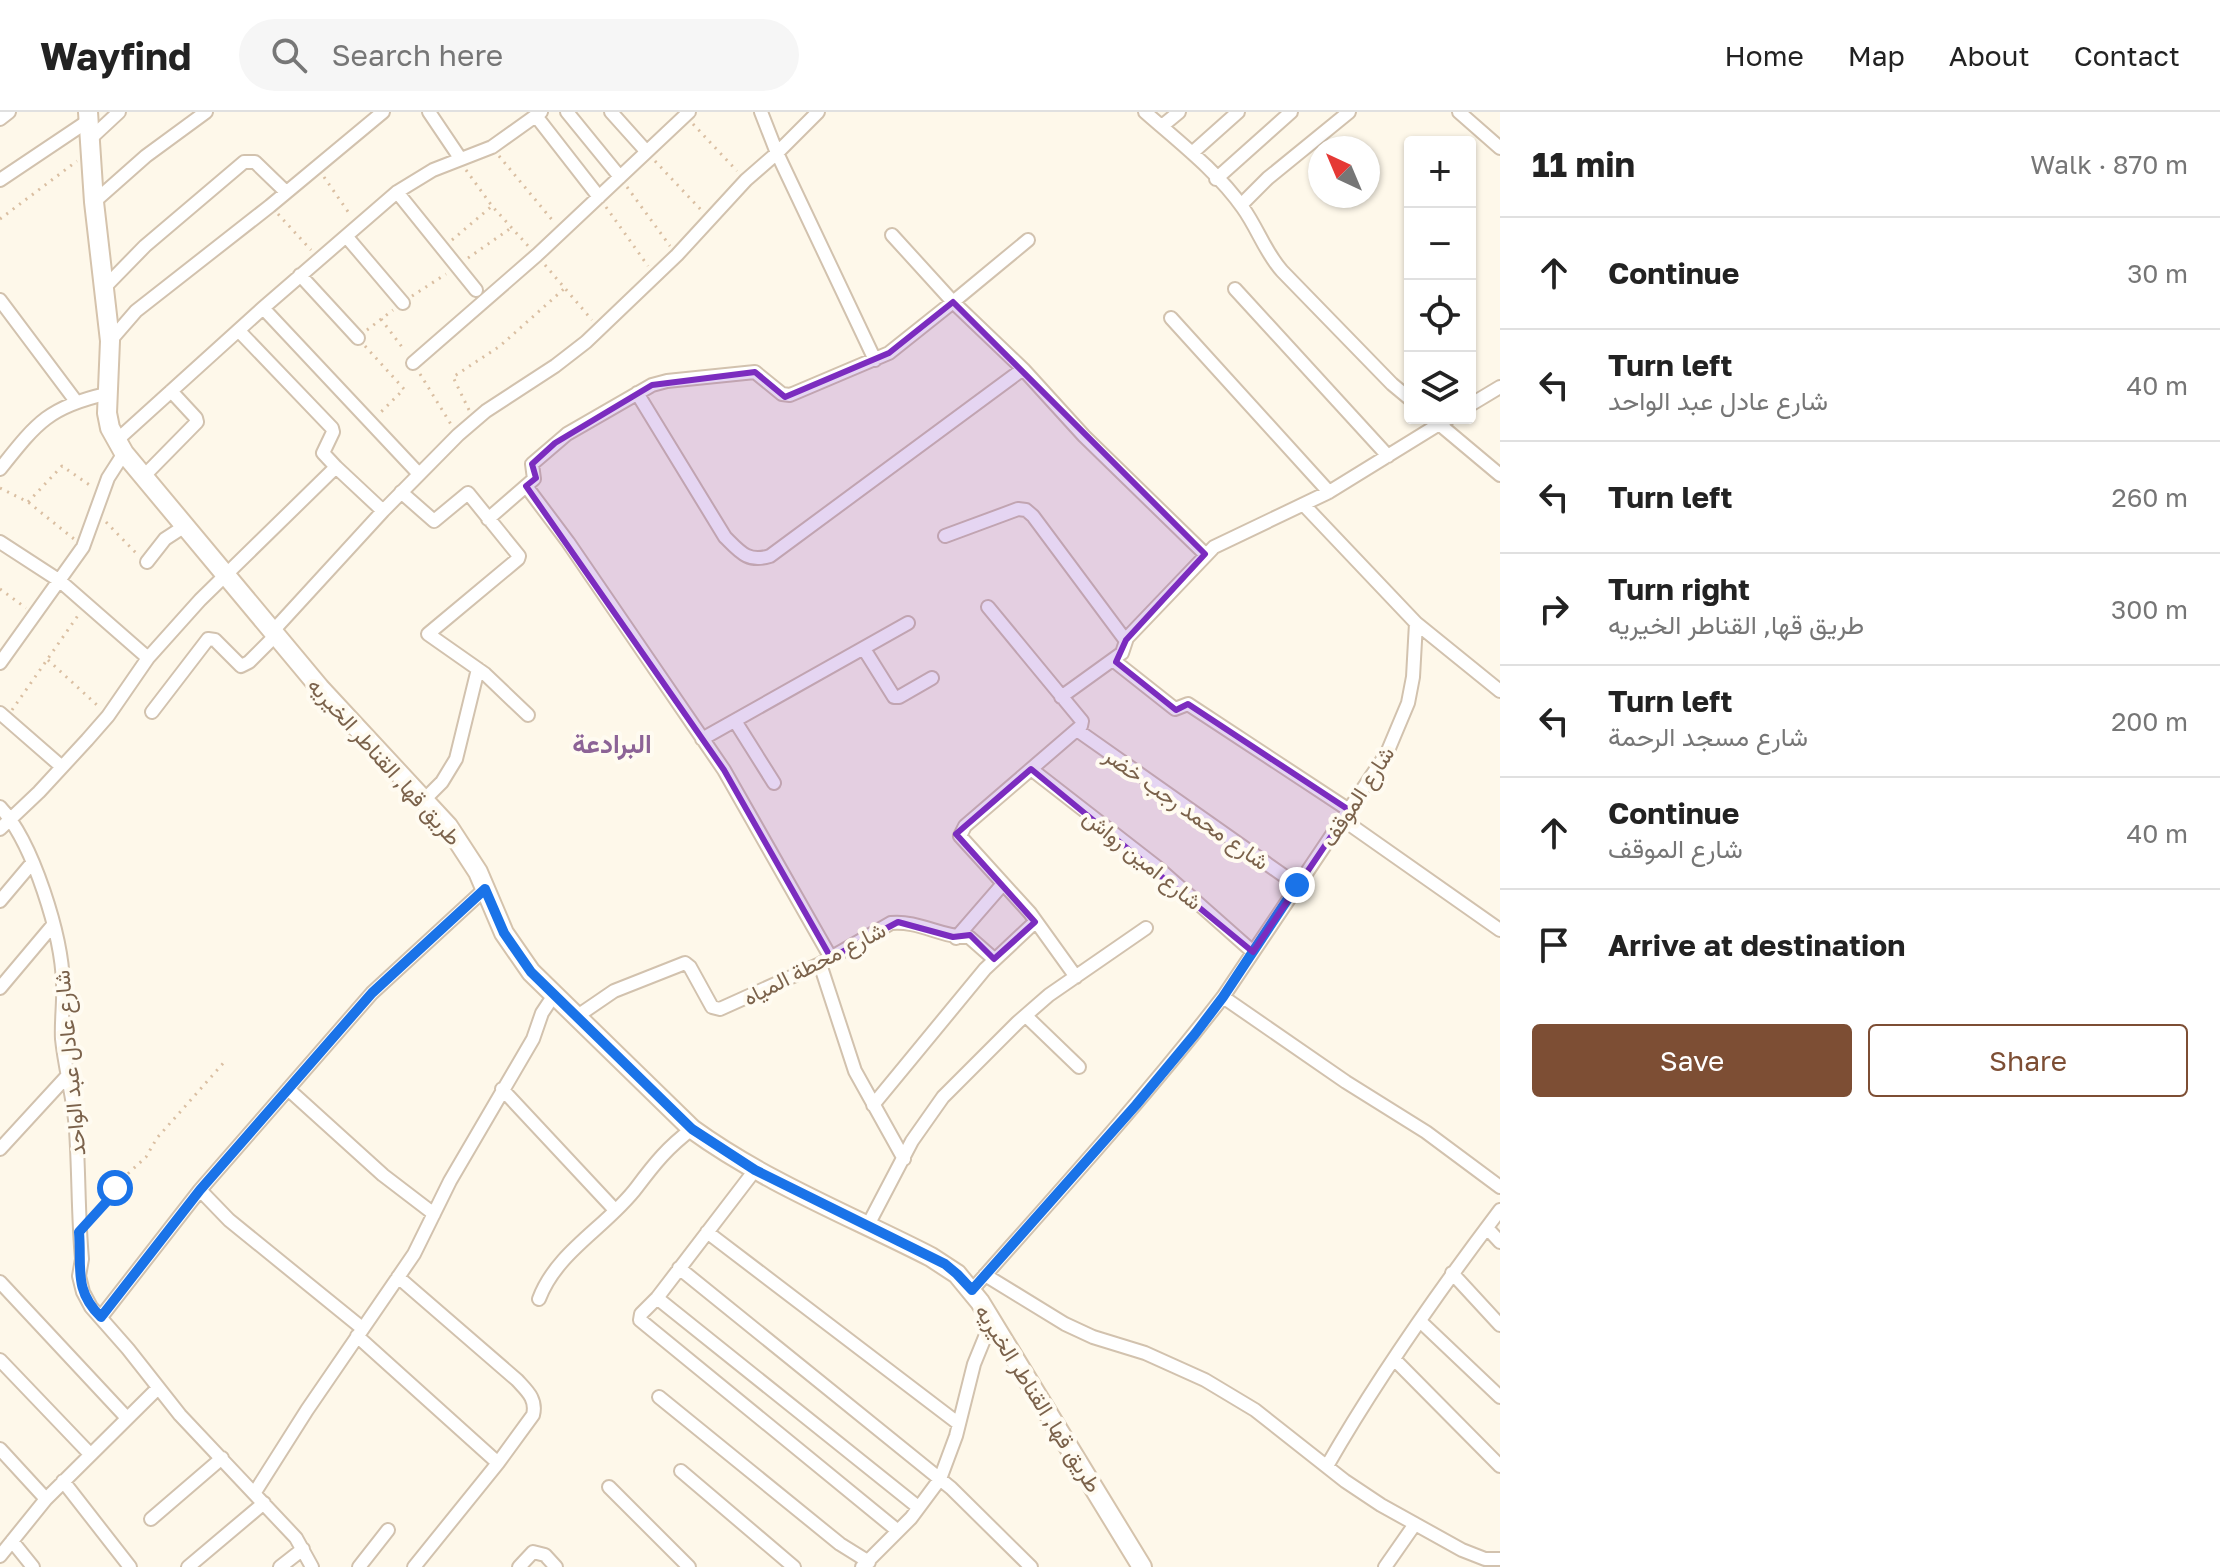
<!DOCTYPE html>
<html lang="en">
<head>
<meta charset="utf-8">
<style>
  body { margin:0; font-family:"Golos Text",Vazirmatn,sans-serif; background:#f6f6f6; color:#222 }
  .controls { position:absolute; right:24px; top:24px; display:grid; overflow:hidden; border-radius:8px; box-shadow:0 2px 6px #0004 }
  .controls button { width:72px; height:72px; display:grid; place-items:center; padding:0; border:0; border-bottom:2px solid #e0e0e0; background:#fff; color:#222; font:40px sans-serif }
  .compass { position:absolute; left:1308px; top:24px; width:72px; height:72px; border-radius:50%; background:#fff; box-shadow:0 2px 6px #0004; rotate:316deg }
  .stop { position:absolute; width:24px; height:24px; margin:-18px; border:6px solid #1a73e8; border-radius:50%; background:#fff }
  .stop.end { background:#1a73e8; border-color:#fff; box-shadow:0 2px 8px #0008 }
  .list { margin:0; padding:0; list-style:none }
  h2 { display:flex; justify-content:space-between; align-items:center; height:104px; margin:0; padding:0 32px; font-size:34px }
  h2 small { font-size:26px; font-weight:400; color:#767676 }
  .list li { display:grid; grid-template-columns:52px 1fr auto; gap:24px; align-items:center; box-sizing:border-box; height:112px; padding:0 32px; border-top:2px solid #e0e0e0 }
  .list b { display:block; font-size:30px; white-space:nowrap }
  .list p { margin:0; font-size:26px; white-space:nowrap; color:#767676 }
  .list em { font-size:26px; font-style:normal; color:#767676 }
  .actions { display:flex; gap:16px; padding:24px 32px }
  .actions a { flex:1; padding:18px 0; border:2px solid #7d4e34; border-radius:8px; text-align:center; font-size:28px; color:#7d4e34 }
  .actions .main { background:#7d4e34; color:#fff }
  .icon { flex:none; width:44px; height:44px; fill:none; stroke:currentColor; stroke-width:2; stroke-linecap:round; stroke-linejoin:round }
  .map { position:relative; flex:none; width:1500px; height:1455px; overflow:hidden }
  header { display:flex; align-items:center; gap:48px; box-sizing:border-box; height:112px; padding:0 40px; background:#fff; border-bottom:2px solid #e0e0e0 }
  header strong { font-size:38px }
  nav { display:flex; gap:44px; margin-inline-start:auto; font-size:28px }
  .search { width:560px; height:72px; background:#f6f6f6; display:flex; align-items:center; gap:20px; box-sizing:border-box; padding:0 28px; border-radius:44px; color:#767676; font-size:30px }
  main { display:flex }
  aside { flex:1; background:#fff }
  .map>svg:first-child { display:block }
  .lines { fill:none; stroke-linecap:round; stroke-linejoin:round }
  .street-casing { stroke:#d2c2ae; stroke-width:16 }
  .secondary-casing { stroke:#d5c3ac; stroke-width:22 }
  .path { stroke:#dabfa2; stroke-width:3; stroke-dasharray:2 6; stroke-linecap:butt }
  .street { stroke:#fff; stroke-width:12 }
  .secondary { stroke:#fff; stroke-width:18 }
  .route { stroke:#1a73e8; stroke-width:10 }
  .marked { fill:#7b2cbf; fill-opacity:0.2; stroke:#7b2cbf; stroke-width:6; stroke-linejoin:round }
  .labels { text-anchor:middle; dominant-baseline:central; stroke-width:8; stroke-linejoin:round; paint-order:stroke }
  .street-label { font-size:22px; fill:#7b624b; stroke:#fffbf1 }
  .quarter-label { font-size:26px; font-weight:bold; fill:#8c6396; stroke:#fffbf1 }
</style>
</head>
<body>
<header>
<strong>Wayfind</strong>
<div class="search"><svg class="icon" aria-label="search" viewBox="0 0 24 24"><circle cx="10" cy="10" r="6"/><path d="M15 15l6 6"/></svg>Search here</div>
<nav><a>Home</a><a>Map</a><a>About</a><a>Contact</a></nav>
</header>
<main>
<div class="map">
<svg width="1500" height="1455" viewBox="0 0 1500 1455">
  <rect width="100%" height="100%" fill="#fef8ea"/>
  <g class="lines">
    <g class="street-casing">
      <path id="street" d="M429 0 460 46
        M567 0 620 65
        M611 0 646 39
        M761 0 777 41 875 248
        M1145 0C1179 30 1217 59 1243 96 1258 117 1265 140 1282 159L1392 272 1410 287
        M1459 0 1500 36
        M536 4 599 85
        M0 7 9 0
        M1162 14 1179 0
        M90 27 119 0
        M1192 41 1238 0
        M1216 67 1291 0
        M0 68 88 9
        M397 80 476 178
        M94 90 146 44 206 0
        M1241 93 1268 66 1349 0
        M892 123 953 190 1028 128
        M346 124 403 191
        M300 163 358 226
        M104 176 145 134 244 50H255L286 80
        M1235 177 1388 344
        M0 188 75 288
        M263 196 419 362
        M1171 206 1329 380
        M239 219 332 316 333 320 323 341 336 355
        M110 229 136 199 270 94 383 0
        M413 251 537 143 689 0
        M637 281 725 425C740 440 748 451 770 444L1023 257
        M1470 293 1500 275
        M1432 306 1500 363
        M116 329 263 196 397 80 433 58 492 35 541 0
        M0 357C36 312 48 295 106 282
        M143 365 197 310 196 306 171 279
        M526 374 568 430 724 658 831 846
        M401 380 434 409 468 381 519 444 518 447 428 522 485 562 528 603
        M1304 393 1416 511 1500 579
        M488 407 534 367 532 352 567 322 652 273 667 269 755 260 782 282 790 283 889 241 953 190 1023 257 1084 324 1205 442
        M945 424 1018 397 1026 398 1033 404 1126 529
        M0 430 60 469 148 546
        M147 450 165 427 185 414
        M988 495 1082 609 1081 614 965 714 960 724 1030 801 1076 865
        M272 520 383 399 458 323 486 299 555 254 586 230 677 143 746 68 777 41 818 0
        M864 537 894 585H899L932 566
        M1113 548 1175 597 1188 592 1349 698
        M0 551 83 435 108 366 124 341
        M1061 585 1122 541 1127 526 1214 435 1329 380 1449 306
        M152 600 208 527 215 528 241 554 249 550 275 524
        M0 601 62 655
        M735 609 774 671
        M1077 618 1297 773
        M702 627 908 511
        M1031 657 1157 755 1253 840
        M424 688 442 670 456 647 478 557
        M0 695C33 730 62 824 63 872 64 890 61 909 62 927 65 957 74 987 76 1018 79 1061 78 1104 82 1147L79 1164 83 1180 91 1195 128 1237 180 1303 296 1426 312 1455
        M1342 707 1500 818
        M0 717 39 680 87 628 108 604 148 546 200 488 336 355 383 399
        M0 789 32 751
        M956 826 1002 773
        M820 852 855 959 904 1047
        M0 876 53 813
        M1223 885 1346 970 1426 1020 1500 1075
        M1026 904 1079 955
        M576 905 614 879 685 851 690 855 712 895 720 897 820 852 891 811C918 808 943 826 969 825L994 847
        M288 977 383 1063 434 1102
        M502 977 615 1098
        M873 993 985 857 1035 810
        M0 1037 69 962
        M755 1058 657 1186 641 1202 640 1208 898 1419
        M200 1078 229 1108 362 1216
        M868 1113 912 1029 943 985 1018 910 1049 883 1146 816
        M1487 1116 1500 1130
        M707 1120 959 1312
        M679 1156 951 1376 1031 1455
        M1452 1161 1500 1213
        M985 1163 1065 1212 1093 1225 1145 1241 1205 1268 1255 1298 1345 1369 1381 1393 1462 1438 1485 1447H1500
        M398 1165 517 1268C527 1279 537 1287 533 1303L498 1351 414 1455
        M0 1170 127 1306
        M972 1178C1057 1082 1144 987 1223 885L1387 641 1408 591 1413 565 1416 511
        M657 1186 918 1395
        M539 1187C557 1139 607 1115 637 1075 655 1051 668 1035 692 1017
        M101 1205 200 1078 372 881 485 777
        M1421 1210 1500 1285
        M357 1224 498 1351
        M1394 1247 1500 1354
        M0 1248 90 1342
        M659 1285 840 1432 869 1450
        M0 1337 46 1387
        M1327 1354C1378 1265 1438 1180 1500 1098
        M681 1359 794 1455
        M63 1369 130 1455
        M609 1375 689 1455
        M255 1380 307 1298 414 1142 450 1069 533 927 542 901 554 883
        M151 1407 222 1346
        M12 1429 33 1455
        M0 1444 46 1387 158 1276
        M188 1455 264 1391
        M280 1455 303 1437
        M359 1455 388 1418
        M519 1455 533 1440 545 1443 556 1455
        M862 1455 911 1406 940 1367 956 1324 974 1252 992 1208
        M1385 1455 1415 1412"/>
    </g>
    <g class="secondary-casing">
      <path id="secondary" d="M88 0 94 90 110 229 107 301 110 316 124 341 320 576 448 714 478 760 504 821 531 860 692 1017C765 1070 851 1104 931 1145L957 1162 980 1190 1142 1455"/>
    </g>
    <path class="path" d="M693 12 737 59
      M499 44 553 109
      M655 49 702 99
      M466 58 492 94 529 135
      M324 65 351 104
      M627 75 670 134
      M606 95 648 154
      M278 102 311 138
      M0 107 77 49
      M452 128 492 94
      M468 146 511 116
      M545 153 592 208
      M412 184 446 162
      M381 207 405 239
      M367 218 393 198
      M365 234 404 277 380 301
      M420 262 452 314
      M469 298 453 265 500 234 565 176
      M0 376 28 390 74 427
      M28 390 62 354 91 374
      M106 410 137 442
      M0 477 26 496
      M48 548 98 594
      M12 598 79 502
      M93 1105 109 1087 121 1068 146 1045 157 1026 226 948"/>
    <use href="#street" class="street"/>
    <use href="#secondary" class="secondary"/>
  </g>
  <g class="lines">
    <path class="route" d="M115 1076 109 1087 79 1120C82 1155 73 1178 101 1205L200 1078 372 881 485 777 504 821 531 860 692 1017 755 1058 945 1152 957 1162 972 1178 1136 993 1195 922 1223 885 1297 773"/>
  </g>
  <path class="marked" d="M953 190 1205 442 1126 528 1116 550 1176 598 1188 592 1349 698 1253 840 1031 657 956 722 1035 810 994 847 970 823 953 825 898 810 831 846 724 658 526 374 536 366 532 352 555 331 652 273 755 260 785 285 889 241Z"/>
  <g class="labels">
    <g class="street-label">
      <text transform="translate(385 649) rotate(48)">طريق قها, القناطر الخيريه</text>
      <text transform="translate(1357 684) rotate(-57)">شارع الموقف</text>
      <text transform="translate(1187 696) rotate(35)">شارع محمد رجب خضر</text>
      <text transform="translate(1143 747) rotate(39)">شارع امين رواش</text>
      <text transform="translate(814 851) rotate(-27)">شارع محطة المياه</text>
      <text transform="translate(69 951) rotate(-95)">شارع عادل عبد الواحد</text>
      <text transform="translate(1039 1286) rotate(58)">طريق قها, القناطر الخيريه</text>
    </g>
    <g class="quarter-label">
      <text x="612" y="631">البرادعة</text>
    </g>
  </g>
</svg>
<div class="controls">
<button>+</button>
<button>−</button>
<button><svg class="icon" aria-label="locate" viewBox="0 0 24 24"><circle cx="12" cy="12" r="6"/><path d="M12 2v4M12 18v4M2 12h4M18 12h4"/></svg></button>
<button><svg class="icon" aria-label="layers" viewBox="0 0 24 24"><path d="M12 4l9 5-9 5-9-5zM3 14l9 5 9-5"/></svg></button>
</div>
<svg class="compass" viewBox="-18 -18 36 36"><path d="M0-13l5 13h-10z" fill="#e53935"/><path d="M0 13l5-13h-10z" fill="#767676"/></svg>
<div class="stop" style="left:115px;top:1076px"></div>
<div class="stop end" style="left:1297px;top:773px"></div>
</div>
<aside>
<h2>11 min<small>Walk · 870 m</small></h2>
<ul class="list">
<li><svg class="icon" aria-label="ahead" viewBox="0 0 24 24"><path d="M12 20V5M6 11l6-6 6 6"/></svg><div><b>Continue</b></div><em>30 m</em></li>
<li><svg class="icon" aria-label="left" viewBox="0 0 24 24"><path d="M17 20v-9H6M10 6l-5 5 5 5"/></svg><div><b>Turn left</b><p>شارع عادل عبد الواحد</p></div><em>40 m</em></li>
<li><svg class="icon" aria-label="left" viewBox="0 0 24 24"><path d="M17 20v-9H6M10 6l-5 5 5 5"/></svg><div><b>Turn left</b></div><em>260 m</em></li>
<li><svg class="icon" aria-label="right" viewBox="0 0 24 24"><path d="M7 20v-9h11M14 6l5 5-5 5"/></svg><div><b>Turn right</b><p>طريق قها, القناطر الخيريه</p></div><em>300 m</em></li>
<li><svg class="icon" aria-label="left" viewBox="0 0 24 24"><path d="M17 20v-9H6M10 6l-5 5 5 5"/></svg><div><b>Turn left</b><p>شارع مسجد الرحمة</p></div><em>200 m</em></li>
<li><svg class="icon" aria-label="ahead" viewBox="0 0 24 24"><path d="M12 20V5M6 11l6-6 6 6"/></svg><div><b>Continue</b><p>شارع الموقف</p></div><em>40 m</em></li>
<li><svg class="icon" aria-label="arrive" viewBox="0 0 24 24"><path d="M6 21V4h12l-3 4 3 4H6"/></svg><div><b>Arrive at destination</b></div></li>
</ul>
<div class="actions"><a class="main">Save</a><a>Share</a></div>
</aside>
</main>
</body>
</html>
